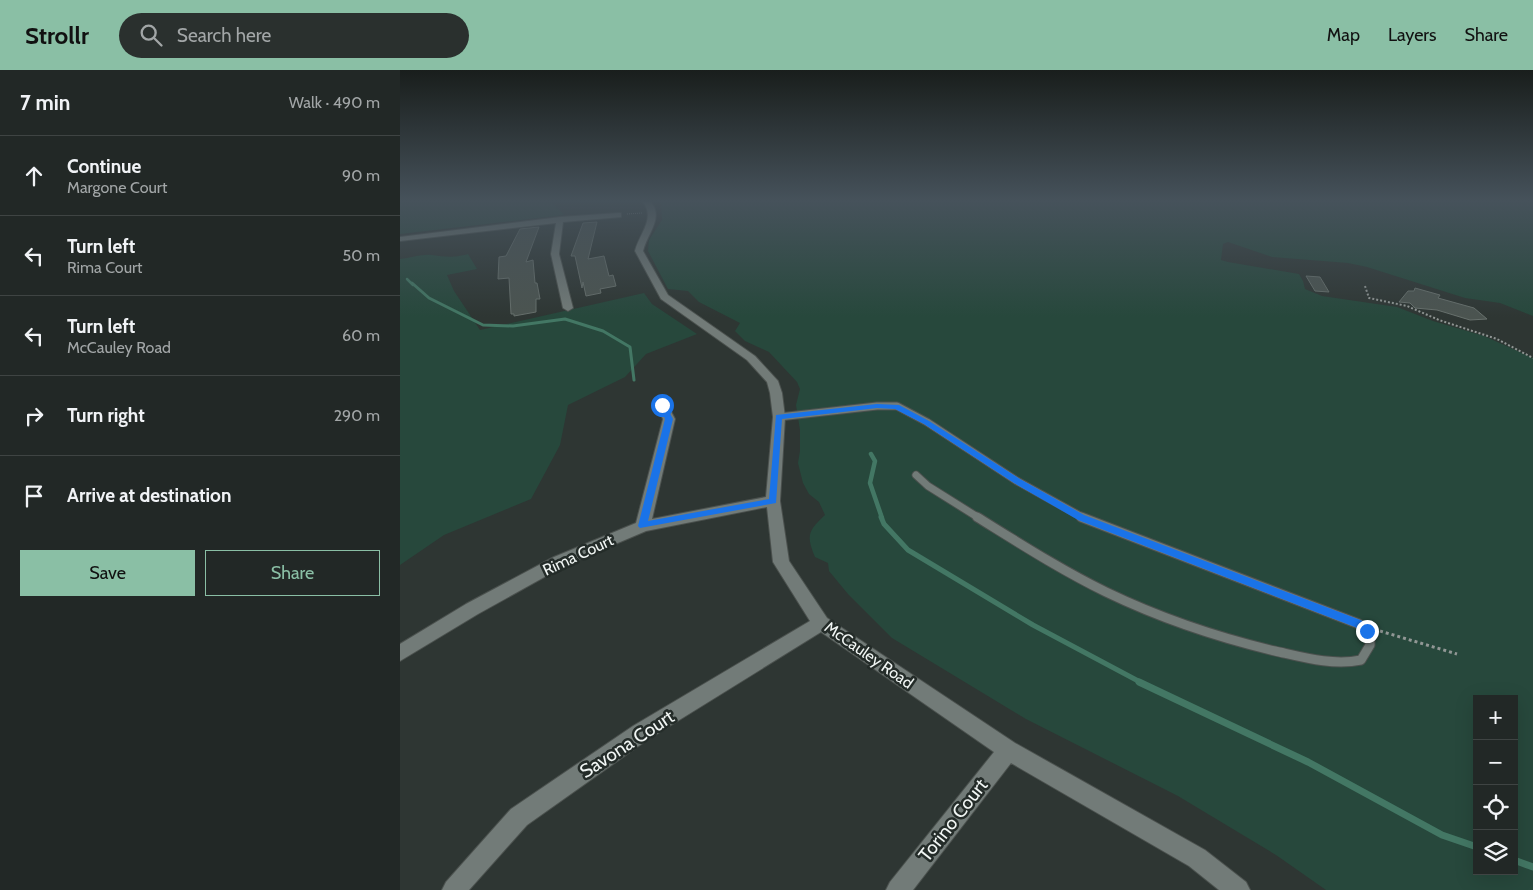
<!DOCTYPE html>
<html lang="en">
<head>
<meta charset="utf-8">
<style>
  body { margin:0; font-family:Cabin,sans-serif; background:#2a302e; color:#f1f3f6 }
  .controls { position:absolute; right:15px; bottom:15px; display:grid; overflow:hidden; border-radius:0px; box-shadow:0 5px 20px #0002 }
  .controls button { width:45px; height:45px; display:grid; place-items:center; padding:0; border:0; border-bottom:1px solid #3f4443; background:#222826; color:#f1f3f6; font:25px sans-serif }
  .stop { position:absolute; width:15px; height:15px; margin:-11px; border:4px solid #1a73e8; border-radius:50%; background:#fff }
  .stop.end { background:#1a73e8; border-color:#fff; box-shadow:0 1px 5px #0008 }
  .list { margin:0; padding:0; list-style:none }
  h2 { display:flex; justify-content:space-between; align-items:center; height:65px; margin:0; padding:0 20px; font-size:21px }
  h2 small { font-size:16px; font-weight:400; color:#a2a6a7 }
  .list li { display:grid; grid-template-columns:32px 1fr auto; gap:15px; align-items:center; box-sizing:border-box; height:80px; padding:0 20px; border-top:1px solid #3f4443 }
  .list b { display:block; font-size:19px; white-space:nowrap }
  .list p { margin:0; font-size:16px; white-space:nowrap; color:#a2a6a7 }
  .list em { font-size:16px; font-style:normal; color:#a2a6a7 }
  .actions { display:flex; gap:10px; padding:15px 20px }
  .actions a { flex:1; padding:11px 0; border:1px solid #8abfa5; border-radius:0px; text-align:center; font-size:18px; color:#8abfa5 }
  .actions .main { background:#8abfa5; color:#111 }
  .icon { flex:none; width:28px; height:28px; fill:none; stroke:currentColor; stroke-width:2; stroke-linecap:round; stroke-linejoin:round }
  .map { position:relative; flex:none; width:1133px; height:820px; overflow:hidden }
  header { display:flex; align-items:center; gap:30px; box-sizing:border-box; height:70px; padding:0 25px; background:#8abfa5; color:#111 }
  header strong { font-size:24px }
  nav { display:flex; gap:28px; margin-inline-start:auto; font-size:18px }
  .search { width:350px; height:45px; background:#2a302e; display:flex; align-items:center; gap:12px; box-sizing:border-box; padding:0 18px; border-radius:28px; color:#a2a6a7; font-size:19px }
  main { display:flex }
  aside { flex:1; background:#222826 }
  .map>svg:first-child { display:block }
  .green { fill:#27483c; fill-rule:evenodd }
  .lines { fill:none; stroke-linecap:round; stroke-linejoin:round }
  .stream-far4 { stroke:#437764; stroke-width:2.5 }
  .stream-far3 { stroke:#437764; stroke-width:3 }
  .stream-far2 { stroke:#437764; stroke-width:4.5 }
  .stream-far1 { stroke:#437764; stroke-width:5 }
  .stream { stroke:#437764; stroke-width:7 }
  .building { fill:#4b5450; stroke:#67706c }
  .service-far1-casing { stroke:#4b514e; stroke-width:9 }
  .service-casing { stroke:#4b514e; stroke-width:11 }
  .minor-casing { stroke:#4b514e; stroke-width:2 }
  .path-far2 { stroke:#919795; stroke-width:1; stroke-dasharray:1 1; stroke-linecap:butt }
  .path-far1 { stroke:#919795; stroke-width:2; stroke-dasharray:2 2; stroke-linecap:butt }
  .path { stroke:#919795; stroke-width:3; stroke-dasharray:3 3; stroke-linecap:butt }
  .service-far1 { stroke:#727b78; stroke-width:7 }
  .service { stroke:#727b78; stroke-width:9 }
  .minor { fill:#727b78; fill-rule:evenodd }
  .route { fill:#1a73e8 }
  .labels { text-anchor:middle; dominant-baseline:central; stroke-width:5; stroke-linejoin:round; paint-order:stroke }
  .street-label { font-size:16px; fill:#f1f6f4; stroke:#242c29 }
  .near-street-label { font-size:19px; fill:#f1f6f4; stroke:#242c29 }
</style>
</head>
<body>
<header>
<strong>Strollr</strong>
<div class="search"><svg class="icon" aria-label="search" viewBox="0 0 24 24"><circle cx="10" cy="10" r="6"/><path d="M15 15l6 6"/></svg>Search here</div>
<nav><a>Map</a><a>Layers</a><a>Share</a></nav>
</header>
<main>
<aside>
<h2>7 min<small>Walk · 490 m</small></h2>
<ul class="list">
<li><svg class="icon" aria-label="ahead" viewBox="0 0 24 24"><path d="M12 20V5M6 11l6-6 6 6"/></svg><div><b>Continue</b><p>Margone Court</p></div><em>90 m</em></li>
<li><svg class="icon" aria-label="left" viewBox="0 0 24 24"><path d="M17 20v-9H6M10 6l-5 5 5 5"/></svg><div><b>Turn left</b><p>Rima Court</p></div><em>50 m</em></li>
<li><svg class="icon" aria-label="left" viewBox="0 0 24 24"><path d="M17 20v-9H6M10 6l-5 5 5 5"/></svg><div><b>Turn left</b><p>McCauley Road</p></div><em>60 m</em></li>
<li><svg class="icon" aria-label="right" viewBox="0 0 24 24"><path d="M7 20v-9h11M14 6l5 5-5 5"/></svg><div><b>Turn right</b></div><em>290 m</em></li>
<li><svg class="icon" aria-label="arrive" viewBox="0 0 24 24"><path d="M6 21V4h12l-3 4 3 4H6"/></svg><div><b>Arrive at destination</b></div></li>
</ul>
<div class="actions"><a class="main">Save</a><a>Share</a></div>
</aside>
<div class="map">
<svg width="1133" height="820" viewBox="0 0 1133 820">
  <rect width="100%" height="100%" fill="#2e3633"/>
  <path class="green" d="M0 132H152L164 145 0 164Z
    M261 132H1133V246L1100 233 1065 228 967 197 948 193 872 187 828 172 823 174 821 190 828 192 899 204 903 211 905 219 922 226 997 237 1033 251 1084 266 1133 288V820H926L876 785 778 726 626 649 492 568 448 524 429 501 428 493 415 487C406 465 408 461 425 445L419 432 409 424 403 413 398 393 400 381V360L396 335 400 319 397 312 369 282 345 271 335 261 340 253 299 232 288 221 268 219 248 181 249 170 262 150ZM1077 629H1114V801H1077Z
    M68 184 77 199 47 205 54 221 80 260 244 223 252 234 297 264 246 284 225 307 168 335 160 375 131 429 44 465 0 495V189C10 188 22 184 32 185 47 187 52 188 68 184Z"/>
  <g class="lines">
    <path class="stream-far4" d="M7 209 13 215"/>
    <path class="stream-far3" d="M12 213 29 228 83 255 113 256 165 249 203 261 230 277 234 310"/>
    <path class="stream-far2" d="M471 384 475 391 470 413 482 448"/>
    <path class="stream-far1" d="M481 447 484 454 508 480 633 555 742 613"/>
    <path class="stream" d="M739 612 908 692 1042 765 1077 777
      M1114 790 1133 797"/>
  </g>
  <path class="building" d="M197 152 188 189 204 186 209 206 213 205 216 216 200 219 201 223 186 226 183 212 182 218 175 186H171L183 153Z
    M139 157 126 192 133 190 135 213H137L140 229H136V242L114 246V244H111L109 208 98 209 99 187 106 186 120 159Z
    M906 206 920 207 929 222 915 221Z
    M1015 218 1040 225 1038 228 1074 238 1087 249 1070 250 1037 240 1015 238 1010 233 999 232 1008 221H1014Z"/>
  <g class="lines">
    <g class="service-far1-casing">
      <path id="service-far1" d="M379 347 477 336H497L527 352 617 411 684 448
        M516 405 528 416 579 448"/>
    </g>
    <g class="service-casing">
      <path id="service" d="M577 447C619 473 661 500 706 522 760 548 816 567 875 581 902 587 933 596 961 590L970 575V567L959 554 681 447"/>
    </g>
    <g class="minor-casing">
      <path id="minor" d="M243 132H251C264 148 247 164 243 181L268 225 355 286 378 311 382 323 385 347 380 431 389 491 427 548 615 673 805 780 846 812 850 820H819L789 796 611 693 513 820H486L490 812 594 682 421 562 247 670 127 755 69 820H42L46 812 111 739 233 656 410 551 373 492 367 437 246 461 166 495 78 544 0 591V574L66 534 154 487 236 453 263 349 256 335 258 332H266L275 349 252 449 366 427 373 347 370 323 367 312 347 290 261 229 235 181C239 164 256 149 243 132Z
        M218 143H221V147L163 152 159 184 173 238 168 241 163 238 151 184 156 153 0 171V167L160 147Z"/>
    </g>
    <path class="path-far2" d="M227 144 242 143"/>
    <path class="path-far1" d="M965 216 969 228 1007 236 1039 250 1097 269 1133 288"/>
    <path class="path" d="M980 561 1057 584"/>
    <use href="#service-far1" class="service-far1"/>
    <use href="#service" class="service"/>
    <use href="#minor" class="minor"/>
  </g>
  <linearGradient id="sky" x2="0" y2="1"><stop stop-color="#191e1c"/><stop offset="0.53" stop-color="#46525b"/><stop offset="1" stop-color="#46525b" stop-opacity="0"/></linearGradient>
  <rect width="1133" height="247" fill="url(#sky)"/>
  <path class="route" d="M260 334H265L273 349 248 451 369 429 376 345 477 334 499 335 529 351 620 409 684 445 963 551 972 561 967 566 955 557 678 450 614 413 524 354 495 339 477 338 382 349 376 433 240 458 238 456 265 349 259 335Z"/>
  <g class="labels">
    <g class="street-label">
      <text transform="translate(178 485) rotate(-25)">Rima Court</text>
      <text transform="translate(469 585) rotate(35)">McCauley Road</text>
    </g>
    <g class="near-street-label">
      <text transform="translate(227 674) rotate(-33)">Savona Court</text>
      <text transform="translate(553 750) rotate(-52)">Torino Court</text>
    </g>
  </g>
</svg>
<div class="controls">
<button>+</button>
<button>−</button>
<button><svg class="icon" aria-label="locate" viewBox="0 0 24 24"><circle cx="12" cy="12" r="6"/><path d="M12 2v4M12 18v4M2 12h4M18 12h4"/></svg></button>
<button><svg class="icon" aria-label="layers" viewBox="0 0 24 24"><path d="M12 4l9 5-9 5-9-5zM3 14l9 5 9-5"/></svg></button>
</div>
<div class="stop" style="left:262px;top:335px"></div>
<div class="stop end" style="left:967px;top:561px"></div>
</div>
</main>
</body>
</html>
